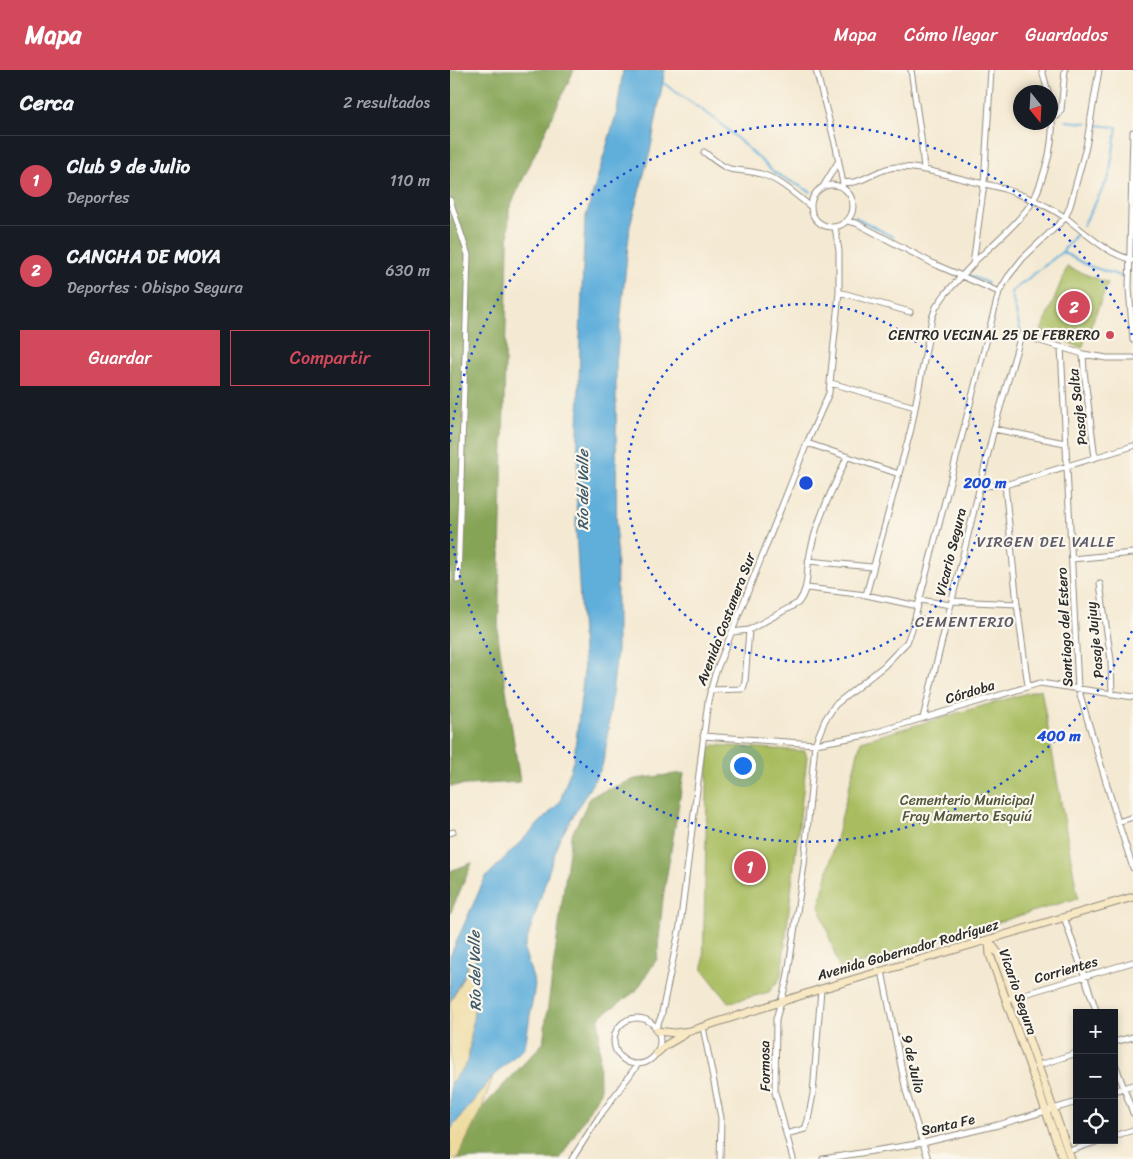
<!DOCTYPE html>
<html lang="es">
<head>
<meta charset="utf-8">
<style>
  body { margin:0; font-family:Sriracha,sans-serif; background:#242831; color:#f1f3f6 }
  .controls { position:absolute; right:15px; bottom:15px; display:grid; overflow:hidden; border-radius:0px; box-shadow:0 2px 8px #0003 }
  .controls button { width:45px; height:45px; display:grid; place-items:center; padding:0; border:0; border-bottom:1px solid #363941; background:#171b24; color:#f1f3f6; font:25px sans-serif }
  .compass { position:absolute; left:563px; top:15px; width:45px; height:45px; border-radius:50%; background:#171b24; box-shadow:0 2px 8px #0003; rotate:162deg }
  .you { position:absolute; left:292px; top:695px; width:18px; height:18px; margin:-12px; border:4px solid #fff; border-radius:50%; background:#1a73e8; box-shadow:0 0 0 8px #1a73e833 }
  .badge { display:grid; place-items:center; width:32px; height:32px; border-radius:50%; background:#d1495b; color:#fff; font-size:16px; font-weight:700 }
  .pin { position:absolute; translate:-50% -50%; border:2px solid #fff; box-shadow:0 1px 5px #0006 }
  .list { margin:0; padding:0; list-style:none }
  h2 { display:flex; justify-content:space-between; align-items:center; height:65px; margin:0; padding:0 20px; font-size:21px }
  h2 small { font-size:16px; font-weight:400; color:#9ea1a6 }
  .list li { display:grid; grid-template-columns:32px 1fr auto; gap:15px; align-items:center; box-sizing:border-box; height:90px; padding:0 20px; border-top:1px solid #363941 }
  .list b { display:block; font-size:19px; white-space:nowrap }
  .list p { margin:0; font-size:16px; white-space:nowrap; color:#9ea1a6 }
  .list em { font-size:16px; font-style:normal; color:#9ea1a6 }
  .actions { display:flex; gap:10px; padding:15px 20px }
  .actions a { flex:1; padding:11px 0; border:1px solid #d1495b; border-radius:0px; text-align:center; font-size:18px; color:#d1495b }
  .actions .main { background:#d1495b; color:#fff }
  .icon { flex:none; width:28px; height:28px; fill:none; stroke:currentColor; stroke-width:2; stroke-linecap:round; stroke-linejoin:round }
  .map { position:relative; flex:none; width:683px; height:1089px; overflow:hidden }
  header { display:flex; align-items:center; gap:30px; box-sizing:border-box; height:70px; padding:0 25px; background:#d1495b; color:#fff }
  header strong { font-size:24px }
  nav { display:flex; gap:28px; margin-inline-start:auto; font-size:18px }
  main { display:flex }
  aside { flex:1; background:#171b24 }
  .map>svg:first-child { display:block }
  .green { fill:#a9bd61; stroke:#6a7446 }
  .forest { fill:#86a457; stroke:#586841 }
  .sand { fill:#eeda9e; stroke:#8c8264 }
  .water { fill:#61afdb; stroke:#466d83 }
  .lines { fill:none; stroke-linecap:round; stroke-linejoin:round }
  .stream { stroke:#61afdb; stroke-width:2 }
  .street-casing { stroke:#908a7e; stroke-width:7 }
  .secondary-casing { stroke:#908a7e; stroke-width:9 }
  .street { stroke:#fff; stroke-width:5 }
  .secondary { stroke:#f8e8c3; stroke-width:7 }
  .ring { fill:none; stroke:#1d4ed8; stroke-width:2.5; stroke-dasharray:2.5 5 }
  .poi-dot { fill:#d1495b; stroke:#fbf7ec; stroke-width:2 }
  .labels { text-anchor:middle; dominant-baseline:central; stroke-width:4.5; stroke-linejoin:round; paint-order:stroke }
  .poi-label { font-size:14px; fill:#2b2b2b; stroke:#fbf7ec; text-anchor:end }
  .street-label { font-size:14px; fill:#2b2b2b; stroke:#fbf7ec }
  .park-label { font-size:14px; fill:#51573b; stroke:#fbf7ec }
  .water-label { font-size:15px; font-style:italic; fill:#3e5969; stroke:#fbf7ec }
  .neighbourhood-label { font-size:15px; letter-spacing:1px; fill:#5e5c6b; stroke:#fbf7ec }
  .centre { fill:#1d4ed8; stroke:#fbf7ec; stroke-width:2.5 }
  .ring-label { font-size:15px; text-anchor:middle; font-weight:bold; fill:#1d4ed8; stroke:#fbf7ec; stroke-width:4.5; stroke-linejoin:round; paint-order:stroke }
</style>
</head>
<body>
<header>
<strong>Mapa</strong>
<nav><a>Mapa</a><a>Cómo llegar</a><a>Guardados</a></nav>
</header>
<main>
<aside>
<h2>Cerca<small>2 resultados</small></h2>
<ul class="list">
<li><span class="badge">1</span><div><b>Club 9 de Julio</b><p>Deportes</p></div><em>110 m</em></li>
<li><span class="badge">2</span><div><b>CANCHA DE MOYA</b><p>Deportes · Obispo Segura</p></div><em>630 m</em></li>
</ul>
<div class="actions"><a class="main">Guardar</a><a>Compartir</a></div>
</aside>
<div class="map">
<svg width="683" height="1089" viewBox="0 0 683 1089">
  <rect width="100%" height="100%" fill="#fbf7ec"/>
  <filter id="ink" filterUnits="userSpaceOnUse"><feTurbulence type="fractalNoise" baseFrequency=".02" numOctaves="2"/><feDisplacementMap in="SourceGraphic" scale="10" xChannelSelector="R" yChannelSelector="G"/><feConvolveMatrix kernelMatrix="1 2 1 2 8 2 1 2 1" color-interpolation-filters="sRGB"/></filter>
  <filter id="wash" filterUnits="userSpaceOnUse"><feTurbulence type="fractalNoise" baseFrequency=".0096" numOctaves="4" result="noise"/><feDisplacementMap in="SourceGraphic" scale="20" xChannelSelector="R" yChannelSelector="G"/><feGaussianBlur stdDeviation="1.12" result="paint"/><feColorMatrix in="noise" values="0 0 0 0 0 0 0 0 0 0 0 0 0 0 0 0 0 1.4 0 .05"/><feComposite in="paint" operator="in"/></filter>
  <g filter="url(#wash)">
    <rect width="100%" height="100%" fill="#f4e9d2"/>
    <path class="green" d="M617 197 658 213 632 278 591 261Z
      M591 619 628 828 390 900 369 836 411 671Z
      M264 675 355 681 357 687 331 907 319 922 279 933 253 900 258 679Z"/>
    <path class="forest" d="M0 0H124L59 139 48 566 70 712 0 716Z
      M234 703 213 828 207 889 186 921 149 947 150 1022 110 1089H7L32 1038 93 973 121 766 141 726 185 709Z
      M22 793 0 844V801Z"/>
    <path class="sand" d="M23 876 28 909 18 992 0 1014V932L15 903Z
      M43 1006 32 1038 7 1089H0V1060Z"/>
    <path class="water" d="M173 0H215L200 82 180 155 166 294 167 581 156 677 152 697 109 770 74 879 85 915 75 977 43 1006 0 1060V1014L18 992 28 909 23 877 15 903 0 932V886L35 808 110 732 124 688 134 602 126 460 130 267 135 150 167 41Z"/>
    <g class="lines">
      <path class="stream" d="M213 13 268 51 325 103 361 122
        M616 51 637 53
        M405 147 443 167
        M633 156 659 107 667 57 645 55
        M612 182 639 196 677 208
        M518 205 538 213
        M571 263 561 222 612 182 627 164"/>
    </g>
  </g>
  <g filter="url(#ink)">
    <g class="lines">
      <g class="street-casing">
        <path id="street" d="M366 0 386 77 393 114
          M461 0 471 67 474 100
          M592 0 598 22
          M602 47 607 46 611 40 615 0
          M683 62 679 218 683 270
          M254 82C262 88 270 96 280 99 290 101 301 101 311 104 329 109 346 125 360 136
          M393 112C411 116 427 98 446 97 472 97 496 105 521 111 532 114 543 115 554 119 576 126 597 135 616 148 637 164 657 184 683 190
          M361 136a21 21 0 1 1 42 0a21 21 0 1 1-42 0Z
          M374 115 388 92
          M0 130 18 185 8 510
          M397 151 406 153 484 194 549 222
          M523 193C540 177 574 148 584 129 591 115 595 100 599 85 602 68 604 52 600 35
          M389 222 460 242
          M611 277 628 618 668 752 683 798
          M633 284 634 301 645 388
          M381 313 465 337
          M544 359 615 373
          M357 373 449 404
          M555 415 567 534 578 616
          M531 416 555 415 683 376
          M622 489 683 483
          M358 491 422 497
          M650 514 661 590 662 624
          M357 518 416 525 468 536
          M416 525 461 359 482 248 486 237 496 223 523 194 534 114 541 0
          M470 530 501 535
          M502 531 567 534
          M282 562 299 560 348 533C359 519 356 505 359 489 365 452 382 421 397 387
          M260 620 293 619 295 612 299 560
          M473 648 544 359 571 265 633 284 657 288H683
          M253 666 365 674 417 665 590 613 683 627
          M668 752 683 747
          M0 763 3 762
          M614 847 647 943
          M432 901 456 1021 478 1089
          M561 928 683 892
          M164 971a23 23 0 1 1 46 0a23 23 0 1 1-46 0Z
          M253 957 271 1048 270 1089
          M206 958 211 947 230 856 258 631 265 604 357 373 379 323 389 222V181L385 157
          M664 972 683 967
          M664 991 683 1043
          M586 996 627 983
          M664 1021 683 1015
          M336 1064 355 1059 358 1050 363 1024 371 919
          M664 1066 683 1060
          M619 1081 652 1070
          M122 1089 149 1047 188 994
          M343 1089 325 1022 326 949 337 910 354 795 365 674 375 650 385 635 434 596 457 572 462 559 549 222 558 207 573 188 609 154 615 148 620 136 636 77 649 0
          M373 1089 473 1073 548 1055 627 1032"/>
      </g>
      <g class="secondary-casing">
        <path id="secondary" d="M538 870 548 883 621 1089
          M539 873 540 885 613 1089
          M207 961 225 963 240 961 371 919 683 827
          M207 983 216 975 235 964"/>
      </g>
      <use href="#street" class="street"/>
      <use href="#secondary" class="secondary"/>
    </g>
  </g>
  <g class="ring">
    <circle cx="356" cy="413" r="179"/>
    <path d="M682 561A358 358 0 0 1 0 454M0 372A358 358 0 0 1 682 265"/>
  </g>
  <circle class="poi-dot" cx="660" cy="265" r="5"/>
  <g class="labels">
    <g class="poi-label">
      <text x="650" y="265">CENTRO VECINAL 25 DE FEBRERO</text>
    </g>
    <g class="street-label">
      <text transform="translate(628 337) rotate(-97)">Pasaje Salta</text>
      <text transform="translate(501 482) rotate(-76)">Vicario Segura</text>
      <text transform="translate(276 549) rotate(-69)">Avenida Costanera Sur</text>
      <text transform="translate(615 557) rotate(-93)">Santiago del Estero</text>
      <text transform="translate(645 570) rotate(-96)">Pasaje Jujuy</text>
      <text transform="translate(520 622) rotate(-17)">Córdoba</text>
      <text transform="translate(458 880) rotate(-16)">Avenida Gobernador Rodríguez</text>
      <text transform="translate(616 900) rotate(-16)">Corrientes</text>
      <text transform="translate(568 922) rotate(71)">Vicario Segura</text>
      <text transform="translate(463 994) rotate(77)">9 de Julio</text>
      <text transform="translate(315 996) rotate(-91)">Formosa</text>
      <text transform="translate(498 1055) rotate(-13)">Santa Fe</text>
    </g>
    <g class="park-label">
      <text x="517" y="730">Cementerio Municipal<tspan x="517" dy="16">Fray Mamerto Esquiú</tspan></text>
    </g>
    <g class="water-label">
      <text transform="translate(133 420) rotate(-90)">Río del Valle</text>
      <text transform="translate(25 901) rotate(-91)">Río del Valle</text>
    </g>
    <g class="neighbourhood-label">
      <text x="596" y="472">VIRGEN DEL VALLE</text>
      <text x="515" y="552">CEMENTERIO</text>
    </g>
  </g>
  <circle cx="356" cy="413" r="8" class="centre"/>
  <g class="ring-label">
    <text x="535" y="418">200 m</text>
    <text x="609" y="671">400 m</text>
  </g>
</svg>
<div class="controls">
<button>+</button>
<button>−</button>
<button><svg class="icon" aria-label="locate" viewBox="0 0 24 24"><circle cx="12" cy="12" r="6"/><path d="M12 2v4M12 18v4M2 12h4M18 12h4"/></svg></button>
</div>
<svg class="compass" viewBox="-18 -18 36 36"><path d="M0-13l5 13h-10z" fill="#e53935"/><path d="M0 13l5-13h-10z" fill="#9ea1a6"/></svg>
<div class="you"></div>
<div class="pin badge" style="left:300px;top:797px">1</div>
<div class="pin badge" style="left:624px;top:237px">2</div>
</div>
</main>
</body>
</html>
